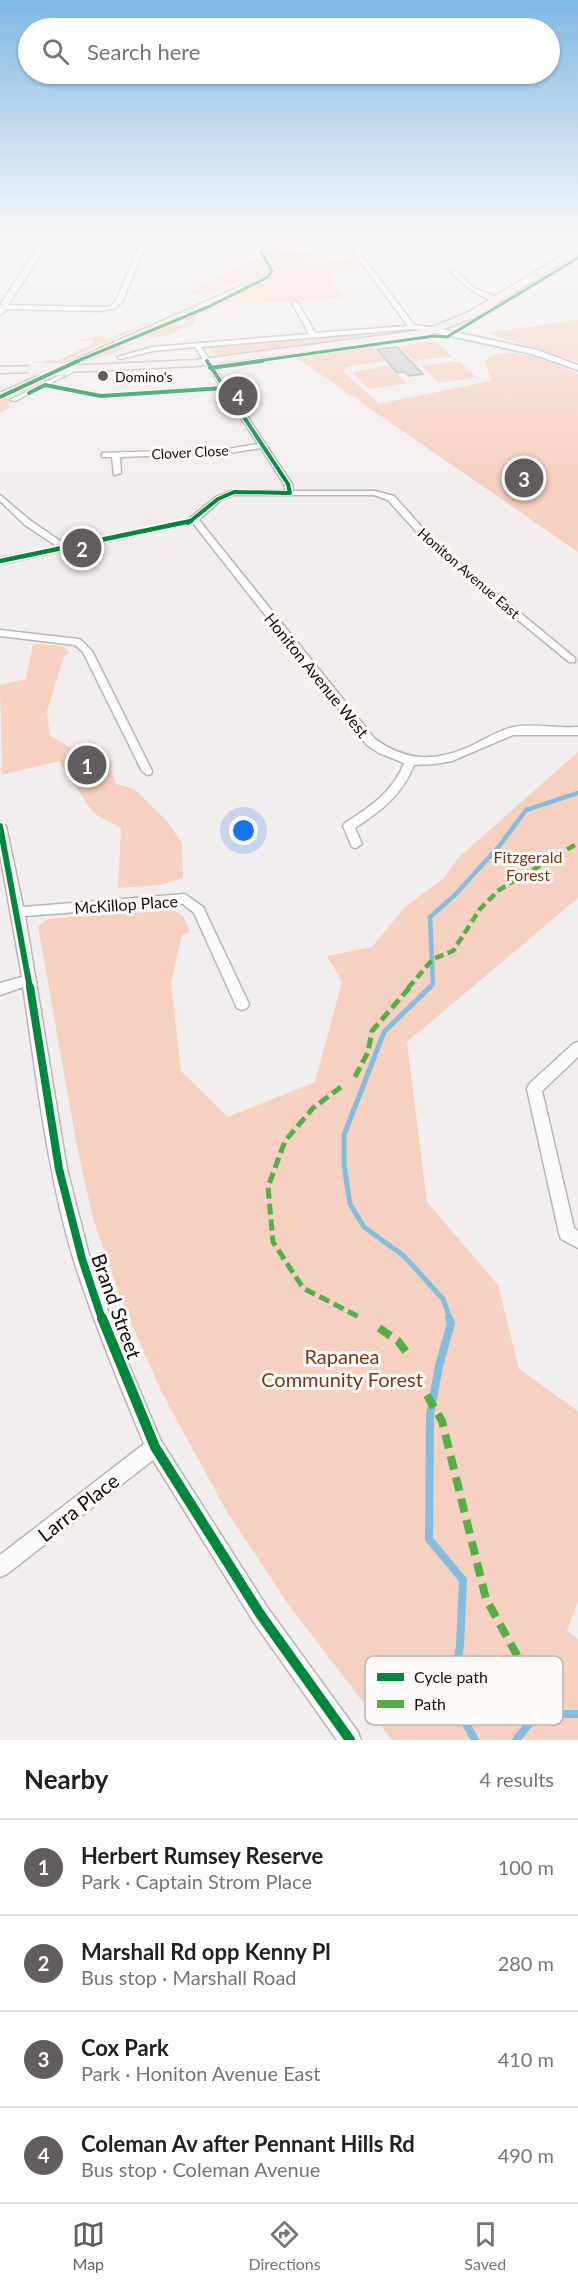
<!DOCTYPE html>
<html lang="en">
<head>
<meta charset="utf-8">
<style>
  body { margin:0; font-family:Lato,sans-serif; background:#f2f2f2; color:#202124 }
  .you { position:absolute; left:244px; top:831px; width:21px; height:21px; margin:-15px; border:4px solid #fff; border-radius:50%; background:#1a73e8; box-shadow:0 0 0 9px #1a73e833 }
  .badge { display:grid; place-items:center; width:39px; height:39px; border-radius:50%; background:#605d5c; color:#fff; font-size:20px; font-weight:700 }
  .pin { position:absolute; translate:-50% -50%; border:3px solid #fff; box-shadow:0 2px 6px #0006 }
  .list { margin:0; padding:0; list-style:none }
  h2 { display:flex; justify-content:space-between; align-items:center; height:78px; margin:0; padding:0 24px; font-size:26px }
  h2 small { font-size:20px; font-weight:400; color:#757577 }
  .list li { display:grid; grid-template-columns:39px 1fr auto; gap:18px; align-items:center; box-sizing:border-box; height:96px; padding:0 24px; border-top:2px solid #e0e0e0 }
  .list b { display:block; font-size:22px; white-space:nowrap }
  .list p { margin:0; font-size:20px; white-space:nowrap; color:#757577 }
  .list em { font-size:20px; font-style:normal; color:#757577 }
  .icon { flex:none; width:33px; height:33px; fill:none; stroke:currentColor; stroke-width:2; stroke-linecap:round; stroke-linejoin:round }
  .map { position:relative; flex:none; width:578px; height:1740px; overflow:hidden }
  .search { position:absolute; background:#fff; box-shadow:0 2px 4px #0004; left:18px; right:18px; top:18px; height:66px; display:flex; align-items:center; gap:15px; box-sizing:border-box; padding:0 21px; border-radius:33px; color:#757577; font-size:22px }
  .sheet { height:462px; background:#fff }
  nav { display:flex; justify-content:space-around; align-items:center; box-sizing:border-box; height:84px; border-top:2px solid #e0e0e0; background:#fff; font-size:16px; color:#757577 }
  nav a { display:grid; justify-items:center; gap:3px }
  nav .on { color:#605d5c }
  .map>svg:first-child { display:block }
  .green { fill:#f6d0c1 }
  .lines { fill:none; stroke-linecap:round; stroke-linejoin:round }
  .stream-far2 { stroke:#83bdde; stroke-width:4.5 }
  .stream-far1 { stroke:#83bdde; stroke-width:5 }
  .stream { stroke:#83bdde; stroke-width:8 }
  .building { fill:#d2cfcf; stroke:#b1aeae; stroke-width:1.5 }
  .minor-casing { stroke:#b7b4b4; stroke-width:3 }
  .tertiary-casing { stroke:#b7b4b4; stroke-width:3 }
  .secondary-casing { stroke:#b7b4b4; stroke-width:3 }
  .trunk-casing { stroke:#c0b6b3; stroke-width:3 }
  .minor { fill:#fdfcfc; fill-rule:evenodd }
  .tertiary { fill:#fdfcfc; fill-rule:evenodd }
  .secondary { fill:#faf7f6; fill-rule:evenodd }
  .trunk { fill:#f5eeec; fill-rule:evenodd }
  .tram { stroke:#b7b6b6; stroke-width:1.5 }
  .trunk-bridge-casing { stroke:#c0b6b3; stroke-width:14; stroke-linecap:butt }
  .trunk-bridge { stroke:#f5eeec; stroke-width:13 }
  .quiet-far2 { stroke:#54b044; stroke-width:4.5; stroke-dasharray:9 4.5; stroke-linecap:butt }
  .quiet-far1 { stroke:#54b044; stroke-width:5; stroke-dasharray:11 5; stroke-linecap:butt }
  .quiet { stroke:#54b044; stroke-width:8; stroke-dasharray:14 8; stroke-linecap:butt }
  .cycleway-far5-casing { stroke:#fffbf9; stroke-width:4.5 }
  .cycleway-far4-casing { stroke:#fffbf9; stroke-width:6 }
  .cycleway-far3-casing { stroke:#fffbf9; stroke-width:8 }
  .cycleway-far2-casing { stroke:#fffbf9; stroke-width:10 }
  .cycleway-far1-casing { stroke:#fffbf9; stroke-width:11 }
  .cycleway-casing { stroke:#fffbf9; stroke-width:14 }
  .cycleway-far5 { stroke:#00873e; stroke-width:3 }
  .cycleway-far4 { stroke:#00873e; stroke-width:4 }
  .cycleway-far3 { stroke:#00873e; stroke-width:4.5 }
  .cycleway-far2 { stroke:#00873e; stroke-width:6 }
  .cycleway-far1 { stroke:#00873e; stroke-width:8 }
  .cycleway { stroke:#00873e; stroke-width:10 }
  .poi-dot { fill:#605d5c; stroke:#fffbf9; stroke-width:2 }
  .labels { text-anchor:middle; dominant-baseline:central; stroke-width:6; stroke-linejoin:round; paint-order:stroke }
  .far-poi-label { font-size:14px; fill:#110f0e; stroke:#fffbf9; text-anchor:start }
  .far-street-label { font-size:14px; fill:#110f0e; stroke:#fffbf9 }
  .street-label { font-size:16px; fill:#110f0e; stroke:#fffbf9 }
  .park-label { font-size:16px; fill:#7e3616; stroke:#fffbf9 }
  .near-street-label { font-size:20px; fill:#110f0e; stroke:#fffbf9 }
  .near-park-label { font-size:20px; fill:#7e3616; stroke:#fffbf9 }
  .key { fill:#fffbf9; stroke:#b8b4b2; stroke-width:1.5 }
  .key-label { font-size:16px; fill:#110f0e }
</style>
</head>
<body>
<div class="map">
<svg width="578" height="1740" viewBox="0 0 578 1740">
  <rect width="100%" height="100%" fill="#f2eeed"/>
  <path class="green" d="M272 248 313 254 301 266 354 259 361 269 328 273 343 298 234 305 231 300 205 313 191 312 251 285 239 281 206 297 187 292 262 256Z
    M196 314 200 315 194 318 195 323 167 336 153 337 130 348 151 337 145 336 120 343 175 324 181 326 188 322 185 319Z
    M578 320V362L496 336 490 332Z
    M146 322 150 323 53 365H37L50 359 56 361 93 344V340L75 341 101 336 109 339Z
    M416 327 422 328 220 355 213 354 207 345Z
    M435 341 452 356 414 361 398 346Z
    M118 345 127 348C106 357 77 362 53 373L61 374 8 398 9 408 0 413V394L92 352 96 354Z
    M372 346 386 361 346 367 343 371 379 404 490 381 491 379 485 361C504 340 557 365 578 374V552L294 356Z
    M459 361 477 377 439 383 422 366Z
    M389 366 407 383 369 389 352 372Z
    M33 644 62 646 70 653 64 656 47 711 50 736 102 764 113 761 111 771 116 784 134 789 166 820 182 843 183 878 160 885 118 888 121 828 93 813 59 761 2 775 0 685 26 679Z
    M578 752V898L407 1042 427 1202 498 1285 519 1369 578 1411V1601L567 1631 578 1639V1740H392L288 1604 227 1512 161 1391 124 1307 93 1218 77 1147 38 926 48 919 173 910 183 916 190 932 182 935 171 982 181 1071 228 1117 315 1082 342 982 327 956 372 947 405 907 443 879 458 858Z"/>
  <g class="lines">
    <path class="stream-far2" d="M429 988 433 984 430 917 455 895 500 845 526 810 578 793"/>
    <path class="stream-far1" d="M430 987 384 1032 344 1135V1165L350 1204 364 1227 404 1256 443 1299 450 1319"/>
    <path class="stream" d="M449 1318 451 1323 439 1366 430 1415 429 1539 463 1580 460 1646 451 1697 475 1740
      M516 1740 537 1714H578"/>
  </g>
  <path class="building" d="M397 347 423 374 409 376 405 372 397 373 377 349Z"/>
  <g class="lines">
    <g class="minor-casing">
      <path id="minor" d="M144 235H150L122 302 115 308 101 311 3 309 0 307 3 305 101 307 111 306 116 301Z
        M257 235H261L270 253H266Z
        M403 235H435L355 240 361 254 414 325 436 328 438 331 412 329 201 347 292 484 293 491H375L394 496 438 545 575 658V662H569L432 549 388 500 374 495H232L221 500 199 520 375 739C407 762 435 762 471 746 485 739 498 731 513 727 534 723 557 729 578 727V735H513L452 761 435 764 414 765C403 794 381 811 355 828L362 844 356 848 352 847 343 826 345 823C370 807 393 792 404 763L379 753 367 745 193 523 0 564V558L58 547 25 525 0 501V495L31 521 66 545 186 521 216 497 231 491H286L284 484 261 448 228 453 120 457 121 473 114 475 112 457H102V453L228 449 258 444 195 347 153 351 120 359 117 357 153 347 309 334 292 303 295 301 298 303 315 333 408 326 355 254 349 239Z
        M452 271H456L474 288 501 299C485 304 463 284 452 273Z
        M74 368 79 369 15 401 10 400Z
        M0 630 78 639 81 640 92 651 152 771 151 774 147 775 142 771 83 652 75 645 0 636Z
        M0 822 6 826 23 907 185 894 203 907 249 1004 247 1008 242 1010 237 1008 194 913 183 904 25 916 67 1169 90 1259 115 1332 161 1441 267 1607 358 1732 361 1740H337L253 1621 153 1460 7 1574 0 1577V1555L144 1444C119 1383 94 1323 74 1261 47 1172 37 1079 23 987L0 995V983L22 977 0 854Z
        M578 1042V1057L542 1091 574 1228 578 1231V1248L561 1239 559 1233 527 1089 529 1084 573 1044Z"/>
    </g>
    <g class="tertiary-casing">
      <path id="tertiary" d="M436 328 537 350 578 365V370L532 354 433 332Z"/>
    </g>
    <g class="secondary-casing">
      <path id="secondary" d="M45 235H53L4 312 0 315V305Z"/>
    </g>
    <g class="trunk-casing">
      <path id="trunk" d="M578 246V253L475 317 426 336 196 366 66 372 60 369 66 366 196 360 424 330 467 313Z
        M0 367 34 366 40 369 34 372 0 373Z"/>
    </g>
    <use href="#minor" class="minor"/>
    <use href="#tertiary" class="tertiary"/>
    <use href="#secondary" class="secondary"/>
    <use href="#trunk" class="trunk"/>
    <path class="tram" d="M0 392 239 286"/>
    <g class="trunk-bridge-casing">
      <path id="trunk-bridge" d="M34 369H66"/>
    </g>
    <use href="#trunk-bridge" class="trunk-bridge"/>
    <path class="quiet-far2" d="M408 988 433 959 453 951 480 909 499 890 578 843"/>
    <path class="quiet-far1" d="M355 1077 368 1052 372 1031 410 987
      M341 1087 313 1108 285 1141 268 1187 273 1242 303 1288 361 1318"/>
    <path class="quiet" d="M379 1328 398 1341 407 1353
      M427 1395 442 1421 486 1599 539 1695"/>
    <g class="cycleway-far5-casing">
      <path id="cycleway-far5" d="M75 362 208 307 268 277 272 271 261 252
        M251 362 434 336 447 337 578 258"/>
    </g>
    <g class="cycleway-far4-casing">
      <path id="cycleway-far4" d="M210 368 262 361
        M29 393 45 385 101 396 224 388
        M0 397 78 361
        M188 523 218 499 234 492 290 493 288 484 207 361"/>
    </g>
    <g class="cycleway-far3-casing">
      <path id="cycleway-far3" d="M0 561 191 521"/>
    </g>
    <g class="cycleway-far2-casing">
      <path id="cycleway-far2" d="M0 826 30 988"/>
    </g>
    <g class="cycleway-far1-casing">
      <path id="cycleway-far1" d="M30 987 59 1169 82 1259 102 1319"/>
    </g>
    <g class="cycleway-casing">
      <path id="cycleway" d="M102 1318 155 1447 260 1614 350 1740"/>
    </g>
    <use href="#cycleway-far5" class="cycleway-far5"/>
    <use href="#cycleway-far4" class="cycleway-far4"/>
    <use href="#cycleway-far3" class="cycleway-far3"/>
    <use href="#cycleway-far2" class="cycleway-far2"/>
    <use href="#cycleway-far1" class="cycleway-far1"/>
    <use href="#cycleway" class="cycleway"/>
  </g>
  <linearGradient id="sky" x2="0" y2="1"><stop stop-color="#7fb8e4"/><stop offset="0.49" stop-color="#f9f7f7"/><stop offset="1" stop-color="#f9f7f7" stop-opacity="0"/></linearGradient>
  <rect width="578" height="478" fill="url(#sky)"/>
  <circle class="poi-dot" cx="103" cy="376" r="6"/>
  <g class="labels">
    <g class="far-poi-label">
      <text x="115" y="376">Domino's</text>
    </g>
    <g class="far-street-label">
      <text transform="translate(190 452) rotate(-3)">Clover Close</text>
      <text transform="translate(469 573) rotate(41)">Honiton Avenue East</text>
    </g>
    <g class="street-label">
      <text transform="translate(317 675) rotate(51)">Honiton Avenue West</text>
      <text transform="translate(126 904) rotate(-4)">McKillop Place</text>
    </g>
    <g class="park-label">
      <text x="528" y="856">Fitzgerald<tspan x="528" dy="18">Forest</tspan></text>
    </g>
    <g class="near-street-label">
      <text transform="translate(117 1306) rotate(70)">Brand Street</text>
      <text transform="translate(78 1507) rotate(-38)">Larra Place</text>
    </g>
    <g class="near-park-label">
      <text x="342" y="1356">Rapanea<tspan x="342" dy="23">Community Forest</tspan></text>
    </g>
  </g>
  <rect x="365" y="1656" width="198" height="69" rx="9" class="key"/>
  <rect x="377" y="1673" width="27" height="8" fill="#00873e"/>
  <rect x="377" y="1700" width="27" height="8" fill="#54b044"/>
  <g class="key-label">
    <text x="414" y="1683">Cycle path</text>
    <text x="414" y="1710">Path</text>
  </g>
</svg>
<div class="you"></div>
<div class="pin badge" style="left:87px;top:765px">1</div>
<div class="pin badge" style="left:82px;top:548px">2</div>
<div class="pin badge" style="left:524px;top:478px">3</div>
<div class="pin badge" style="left:238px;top:396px">4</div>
<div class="search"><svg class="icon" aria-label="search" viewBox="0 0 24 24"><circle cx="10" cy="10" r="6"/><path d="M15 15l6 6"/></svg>Search here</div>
</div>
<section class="sheet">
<h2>Nearby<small>4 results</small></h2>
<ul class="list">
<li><span class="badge">1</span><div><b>Herbert Rumsey Reserve</b><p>Park · Captain Strom Place</p></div><em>100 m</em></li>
<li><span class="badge">2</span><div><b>Marshall Rd opp Kenny Pl</b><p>Bus stop · Marshall Road</p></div><em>280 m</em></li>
<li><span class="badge">3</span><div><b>Cox Park</b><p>Park · Honiton Avenue East</p></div><em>410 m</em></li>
<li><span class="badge">4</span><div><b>Coleman Av after Pennant Hills Rd</b><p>Bus stop · Coleman Avenue</p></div><em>490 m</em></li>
</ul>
</section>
<nav>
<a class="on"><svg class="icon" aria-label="map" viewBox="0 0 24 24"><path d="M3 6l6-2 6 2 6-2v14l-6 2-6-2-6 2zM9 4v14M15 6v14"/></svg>Map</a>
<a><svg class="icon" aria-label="directions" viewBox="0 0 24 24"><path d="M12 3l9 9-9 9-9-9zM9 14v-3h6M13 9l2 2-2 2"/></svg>Directions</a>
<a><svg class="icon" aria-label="saved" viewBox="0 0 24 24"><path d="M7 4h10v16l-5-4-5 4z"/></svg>Saved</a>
</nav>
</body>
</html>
